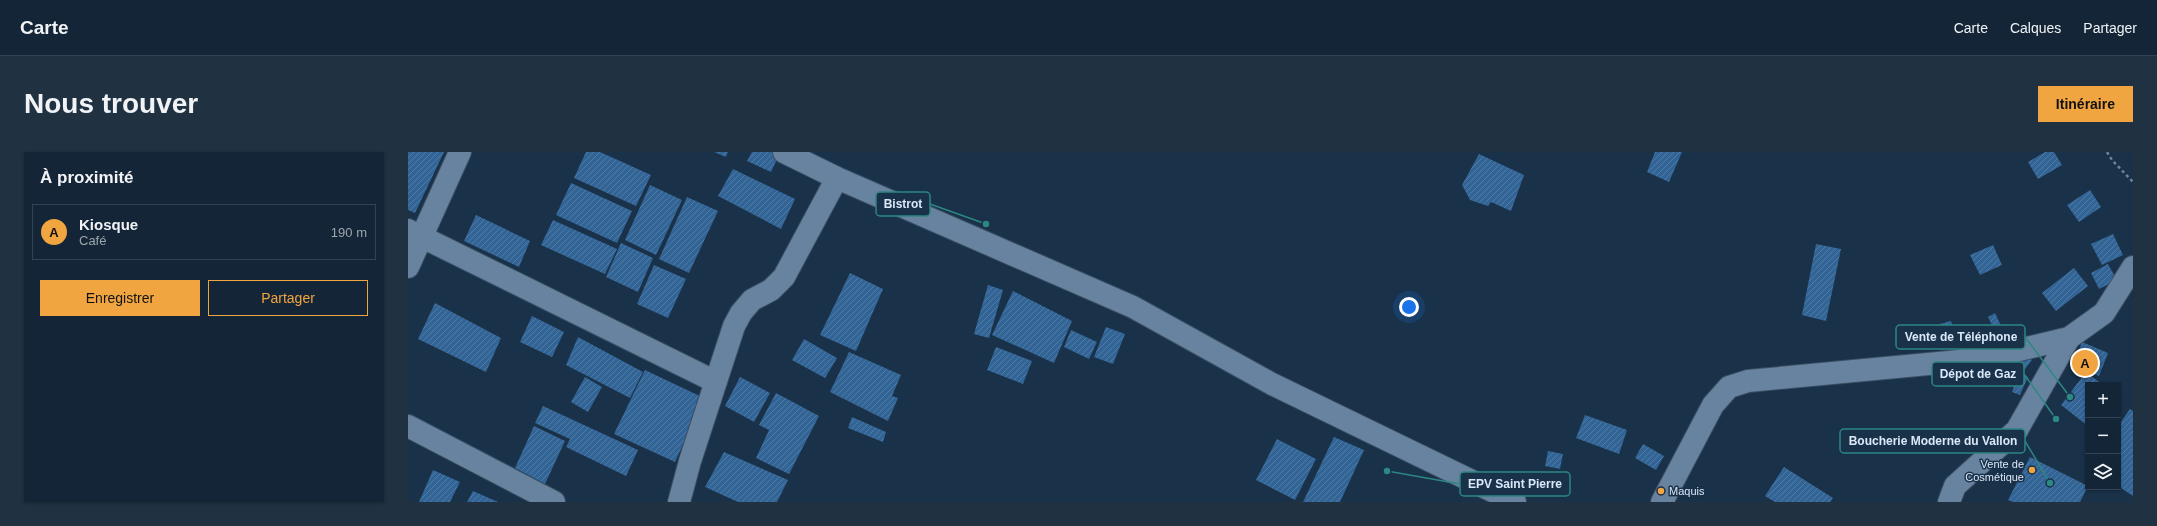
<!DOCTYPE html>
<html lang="fr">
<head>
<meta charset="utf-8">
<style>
	:root { --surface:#132537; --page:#203142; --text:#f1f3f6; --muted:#9da5ad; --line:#324252; --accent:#f1a540 }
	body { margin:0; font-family:Helvetica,sans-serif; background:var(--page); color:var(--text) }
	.controls { position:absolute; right:12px; bottom:12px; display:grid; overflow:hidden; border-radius:0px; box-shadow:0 1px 3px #0004 }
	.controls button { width:36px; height:36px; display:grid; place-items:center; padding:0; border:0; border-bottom:1px solid var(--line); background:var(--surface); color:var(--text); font:20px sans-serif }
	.you { position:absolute; left:1001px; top:155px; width:14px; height:14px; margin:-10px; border:3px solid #fff; border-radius:50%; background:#1a73e8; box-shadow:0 0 0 6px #1a73e833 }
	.badge { display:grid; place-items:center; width:26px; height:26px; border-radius:50%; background:var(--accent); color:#111; font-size:13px; font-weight:700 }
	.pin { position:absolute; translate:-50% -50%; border:2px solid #fff; box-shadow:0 1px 4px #0006 }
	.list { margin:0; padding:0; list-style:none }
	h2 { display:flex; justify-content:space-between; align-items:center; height:52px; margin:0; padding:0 16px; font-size:17px }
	h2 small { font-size:13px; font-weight:400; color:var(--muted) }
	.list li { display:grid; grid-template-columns:26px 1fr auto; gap:12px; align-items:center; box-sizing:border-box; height:56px; margin:0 8px 8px; padding:0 8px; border:1px solid var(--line); border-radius:0px }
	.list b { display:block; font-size:15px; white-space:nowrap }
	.list p { margin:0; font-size:13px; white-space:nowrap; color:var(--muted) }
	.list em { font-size:13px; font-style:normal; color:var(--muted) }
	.actions { display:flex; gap:8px; padding:12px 16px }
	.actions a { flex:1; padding:9px 0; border:1px solid var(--accent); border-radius:0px; text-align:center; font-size:14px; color:var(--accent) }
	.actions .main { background:var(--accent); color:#111 }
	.icon { flex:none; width:22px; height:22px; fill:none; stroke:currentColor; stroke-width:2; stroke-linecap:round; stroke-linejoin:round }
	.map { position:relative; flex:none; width:1725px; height:350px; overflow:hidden; border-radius:0px }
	header { display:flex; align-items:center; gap:24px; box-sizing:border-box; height:56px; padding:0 20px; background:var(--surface); border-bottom:1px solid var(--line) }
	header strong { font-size:19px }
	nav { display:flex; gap:22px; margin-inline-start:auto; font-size:14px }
	.intro { display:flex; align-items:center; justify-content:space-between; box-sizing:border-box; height:96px; padding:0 24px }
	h1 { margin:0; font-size:28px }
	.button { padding:10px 18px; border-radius:0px; background:var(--accent); color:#111; font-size:14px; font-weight:700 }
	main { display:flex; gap:24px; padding:0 24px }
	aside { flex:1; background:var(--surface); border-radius:0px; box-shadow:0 1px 3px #0004 }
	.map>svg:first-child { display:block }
	.building { fill:url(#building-hatch) }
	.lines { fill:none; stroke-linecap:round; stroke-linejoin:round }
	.minor-casing { stroke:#3a4e63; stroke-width:24 }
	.path { stroke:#6f8297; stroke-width:2.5; stroke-dasharray:3 3; stroke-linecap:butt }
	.minor { stroke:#68839f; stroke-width:22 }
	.poi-dot { fill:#f1a540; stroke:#193149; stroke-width:1.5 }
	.labels { text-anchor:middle; stroke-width:3; stroke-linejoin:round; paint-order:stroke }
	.poi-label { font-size:11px; fill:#dae8f8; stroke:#193149; text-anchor:end }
	.leader { fill:none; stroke:#2d8783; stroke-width:1.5 }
	.callout-dot { fill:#2d8783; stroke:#193149; stroke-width:1.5 }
	.callout { fill:#193149; stroke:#2d8783; stroke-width:1.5 }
	.callout-label { font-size:12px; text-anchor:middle; font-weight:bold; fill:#dae8f8 }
</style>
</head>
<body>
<header>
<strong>Carte</strong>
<nav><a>Carte</a><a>Calques</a><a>Partager</a></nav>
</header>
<div class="intro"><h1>Nous trouver</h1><a class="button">Itinéraire</a></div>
<main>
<aside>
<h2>À proximité<small></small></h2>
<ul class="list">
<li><span class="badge">A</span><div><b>Kiosque</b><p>Café</p></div><em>190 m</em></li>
</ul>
<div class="actions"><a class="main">Enregistrer</a><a>Partager</a></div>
</aside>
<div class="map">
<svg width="1725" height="350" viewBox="0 0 1725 350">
	<defs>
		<pattern id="building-hatch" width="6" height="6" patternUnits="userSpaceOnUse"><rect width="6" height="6" fill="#326496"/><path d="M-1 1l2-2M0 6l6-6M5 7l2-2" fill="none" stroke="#4f7aa5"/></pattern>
	</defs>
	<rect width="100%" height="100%" fill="#193149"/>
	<!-- building -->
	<path class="building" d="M0 0H36L7 61 0 58Z
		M178 0H192L243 23 228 54 166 26Z
		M306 0H320L318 5Z
		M344 0H364L371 3 363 20 339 9Z
		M1247 0H1274L1261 30 1239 20Z
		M1637 0H1646L1654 13 1630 27 1620 10Z
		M1071 2 1116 23 1103 59 1083 50 1080 54 1062 48 1054 33Z
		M325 17 387 47 373 77 310 44Z
		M163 31 224 59 209 91 148 63Z
		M242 33 274 48 248 103 217 88Z
		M1682 38 1693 55 1671 70 1659 53Z
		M279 45 310 59 281 121 251 107Z
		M68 63 122 89 111 115 56 89Z
		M145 68 209 97 197 122 133 93Z
		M1705 82 1715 103 1694 113 1683 92Z
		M213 91 245 106 230 140 198 125Z
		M1408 92 1433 97 1418 169 1394 163Z
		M1585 93 1594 113 1572 123 1562 103Z
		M1700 112 1709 128 1691 137 1683 121Z
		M246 113 278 127 260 166 229 152Z
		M1666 116 1680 134 1648 159 1634 141Z
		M442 121 475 137 448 199 412 183Z
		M580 133 595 138 581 186 566 182Z
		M605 139 664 169 646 211 584 183Z
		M27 151 93 186 78 220 10 187Z
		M1587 161 1594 176 1587 179 1580 165Z
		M124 164 156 180 144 205 112 190Z
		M1543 169 1547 183 1536 186 1532 172Z
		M698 175 717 182 705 212 686 205Z
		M663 178 689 190 681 207 656 195Z
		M170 185 235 220 222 246 158 213Z
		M396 187 429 206 417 226 384 208Z
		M1674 190 1700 201 1691 224 1665 214Z
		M588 195 624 209 615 232 579 218Z
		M441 200 493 223 484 244 490 246 480 269 422 240Z
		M1618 204 1624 208 1617 217 1611 212Z
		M237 218 296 246 267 310 206 282Z
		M1678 220 1695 233H1680V274L1653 253Z
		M1611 221 1620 225 1612 243 1604 240Z
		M177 225 194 235 180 260 163 250Z
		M332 225 362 241 346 270 317 254Z
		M368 241 411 264 381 322 348 306 361 278 351 273Z
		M135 254 230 298 218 324 158 295 162 287 127 271Z
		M1722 257 1725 259V344L1710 334V274Z
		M1177 263 1219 278 1211 302 1168 286Z
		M444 265 478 280 475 290 440 276Z
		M126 274 157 289 137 332 107 316Z
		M926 285 956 298 932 350H895Z
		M869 287 908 307 887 348 848 328Z
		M1235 292 1256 304 1248 318 1227 306Z
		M1140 299 1155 302 1152 317 1137 314Z
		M316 300 380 328 369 350H330L297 335Z
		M1622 305 1680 334 1672 350H1605L1600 348Z
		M1376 315 1425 346 1422 350H1367L1357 344Z
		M25 318 52 330 42 350H11Z
		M65 339 90 350H59Z"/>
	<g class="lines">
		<defs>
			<path id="minor" d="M376 0 429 26 725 155 864 232 1107 350
				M0 78 308 230
				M0 115 52 0
				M0 274 146 350
				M271 350 282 309 326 174 333 161 344 148 363 138 376 125 429 26
				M1254 350 1305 253 1321 235 1340 229 1573 207 1661 186
				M1541 350 1547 334 1609 278 1661 186 1696 161 1725 115"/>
		</defs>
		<!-- minor casing -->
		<use href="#minor" class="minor-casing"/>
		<!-- path -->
		<path class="path" d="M1699 0 1704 8 1725 30"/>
		<!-- minor -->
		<use href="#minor" class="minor"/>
	</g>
	<!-- markers -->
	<g class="poi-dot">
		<circle cx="1624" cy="318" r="4"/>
		<circle cx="1253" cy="339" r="4"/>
	</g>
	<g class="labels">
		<!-- poi labels -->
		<g class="poi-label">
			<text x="1616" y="316">Vente de<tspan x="1616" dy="13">Cosmétique</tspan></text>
			<text x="1261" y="343" text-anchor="start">Maquis</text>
		</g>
	</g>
	<!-- callouts -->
	<path class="leader" d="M578 72L522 52M1662 245L1617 185M1648 267L1616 222M1642 331L1617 289M979 319L1052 332"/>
	<g class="callout-dot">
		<circle cx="578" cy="72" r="4"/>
		<circle cx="1662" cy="245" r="4"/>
		<circle cx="1648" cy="267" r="4"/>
		<circle cx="1642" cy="331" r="4"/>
		<circle cx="979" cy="319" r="4"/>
	</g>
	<g class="callout">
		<rect x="468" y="40" width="54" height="24" rx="4"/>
		<rect x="1488" y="173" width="129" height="24" rx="4"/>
		<rect x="1524" y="210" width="92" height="24" rx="4"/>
		<rect x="1432" y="277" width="185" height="24" rx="4"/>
		<rect x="1052" y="320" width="110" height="24" rx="4"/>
	</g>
	<g class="callout-label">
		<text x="495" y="56">Bistrot</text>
		<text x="1553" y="189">Vente de Téléphone</text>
		<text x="1570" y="226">Dépot de Gaz</text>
		<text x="1525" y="293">Boucherie Moderne du Vallon</text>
		<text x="1107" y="336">EPV Saint Pierre</text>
	</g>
</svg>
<div class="controls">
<button>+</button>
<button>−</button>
<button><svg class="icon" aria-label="layers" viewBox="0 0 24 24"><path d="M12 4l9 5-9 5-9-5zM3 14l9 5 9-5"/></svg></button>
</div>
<div class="you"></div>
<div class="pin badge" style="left:1677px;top:211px">A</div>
</div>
</main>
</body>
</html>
